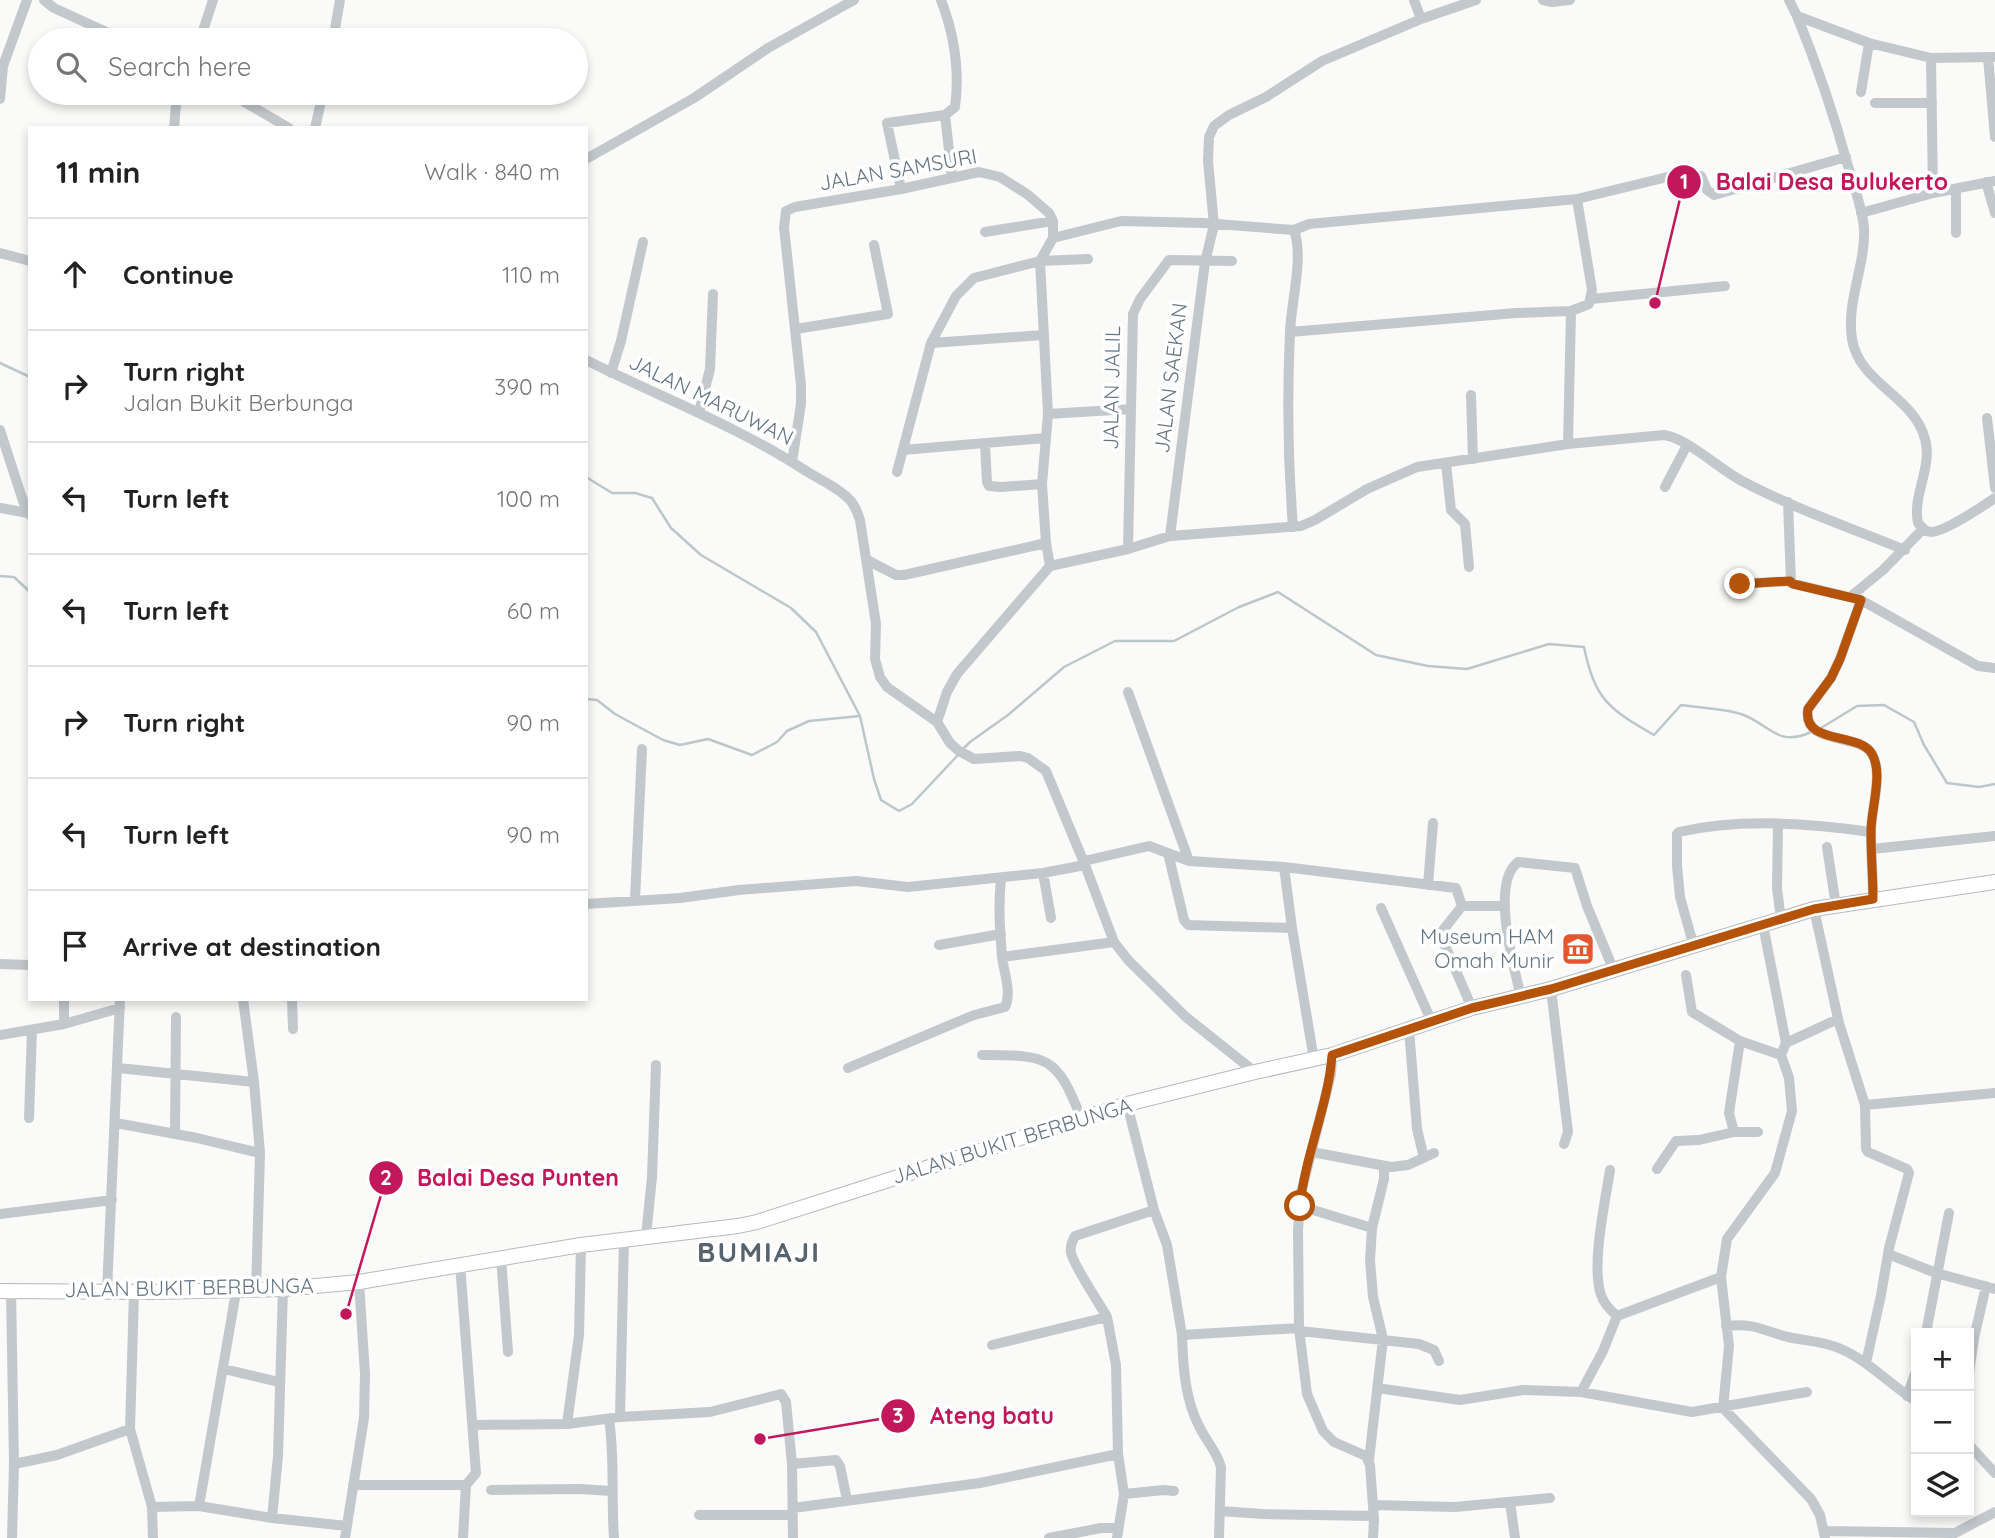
<!DOCTYPE html>
<html lang="en">
<head>
<meta charset="utf-8">
<style>
	:root { --surface:#fff; --page:#f6f6f6; --text:#222; --muted:#767676; --line:#e0e0e0 }
	body { margin:0; font-family:Quicksand,sans-serif; background:var(--page); color:var(--text) }
	.controls { position:absolute; right:21px; bottom:21px; display:grid; overflow:hidden; border-radius:0px; box-shadow:0 4px 10px #0003 }
	.controls button { width:63px; height:63px; display:grid; place-items:center; padding:0; border:0; border-bottom:2px solid var(--line); background:var(--surface); color:var(--text); font:35px sans-serif }
	.stop { position:absolute; width:21px; height:21px; margin:-16px; border:5px solid #b45309; border-radius:50%; background:#fff }
	.stop.end { background:#b45309; border-color:#fff; box-shadow:0 2px 7px #0008 }
	.list { margin:0; padding:0; list-style:none }
	h2 { display:flex; justify-content:space-between; align-items:center; height:91px; margin:0; padding:0 28px; font-size:30px }
	h2 small { font-size:23px; font-weight:400; color:var(--muted) }
	.list li { display:grid; grid-template-columns:46px 1fr auto; gap:21px; align-items:center; box-sizing:border-box; height:112px; padding:0 28px; border-top:2px solid var(--line) }
	.list b { display:block; font-size:26px; white-space:nowrap }
	.list p { margin:0; font-size:23px; white-space:nowrap; color:var(--muted) }
	.list em { font-size:23px; font-style:normal; color:var(--muted) }
	.icon { flex:none; width:38px; height:38px; fill:none; stroke:currentColor; stroke-width:2; stroke-linecap:round; stroke-linejoin:round }
	.map { position:relative; flex:none; width:1995px; height:1538px; overflow:hidden }
	.search { position:absolute; background:var(--surface); box-shadow:0 4px 10px #0003; left:28px; top:28px; width:560px; height:77px; display:flex; align-items:center; gap:18px; box-sizing:border-box; padding:0 24px; border-radius:38px; color:var(--muted); font-size:26px }
	.panel { position:absolute; background:var(--surface); box-shadow:0 4px 10px #0003; left:28px; top:126px; width:560px; height:875px; border-radius:0px }
	.map>svg:first-child { display:block }
	.lines { fill:none; stroke-linecap:round; stroke-linejoin:round }
	.stream { stroke:#bbc7cb; stroke-width:2.5 }
	.major-casing { stroke:#b5babe; stroke-width:16 }
	.minor { stroke:#c3c8cc; stroke-width:10 }
	.major { stroke:#fff; stroke-width:14 }
	.route { stroke:#b45309; stroke-width:9 }
	.labels { text-anchor:middle; stroke-width:7; stroke-linejoin:round; paint-order:stroke }
	.street-label { font-size:21px; fill:#657683; stroke:#fff }
	.poi-label { font-size:21px; fill:#657683; stroke:#fff; text-anchor:end }
	.district-label { font-size:28px; font-weight:bold; letter-spacing:2px; fill:#57646e; stroke:#fff }
	.leader { fill:none; stroke:#c2185b; stroke-width:2.5 }
	.callout-dot { fill:#c2185b; stroke:#fff; stroke-width:2.5 }
	.mark-label { font-size:21px; text-anchor:middle; font-weight:bold; fill:#fff }
	.callout-label { font-size:23px; text-anchor:middle; font-weight:bold; fill:#c2185b; stroke:#fff; stroke-width:7; stroke-linejoin:round; paint-order:stroke }
</style>
</head>
<body>
<div class="map">
<svg width="1995" height="1538" viewBox="0 0 1995 1538">
	<rect width="100%" height="100%" fill="#fafaf8"/>
	<g class="lines">
		<!-- stream -->
		<path class="stream" d="M0 363 30 377
			M586 477 612 493H635L652 498 671 528 701 555 791 608 816 632 860 716 874 779 881 800 899 811 912 804 958 755
			M0 576 14 577 30 592
			M586 699 597 700 615 714 663 740 680 745 708 739 752 755 777 742 787 731 809 721 860 716
			M1821 728 1857 706 1884 705 1914 722 1924 745 1947 783 1979 787 1995 784
			M962 750 970 742 1008 715 1064 667 1115 641H1174L1239 607 1278 592 1376 655 1428 666 1467 669 1549 644 1584 647C1595 700 1609 709 1654 735L1681 705C1700 708 1723 708 1741 714 1770 724 1777 748 1811 732"/>
		<defs>
			<path id="major" d="M0 1291 154 1292 283 1289 359 1282 581 1245 738 1226 757 1222 1127 1104 1255 1072 1332 1055 1472 1008 1551 989 1814 909 1995 882"/>
		</defs>
		<!-- major casing -->
		<use href="#major" class="major-casing"/>
		<!-- minor -->
		<path class="minor" d="M44 0 54 8 124 40
			M1543 0 1552 2 1570 0
			M1789 0 1797 16 1869 43 1931 58 1995 57
			M1797 16C1817 65 1834 115 1848 166 1854 186 1862 207 1864 228 1866 265 1846 301 1852 339 1859 384 1914 396 1925 439 1933 467 1912 495 1918 523 1922 527 1925 532 1931 532 1945 532 1983 506 1995 498
			M1421 19 1476 0
			M200 40 213 0
			M333 40 340 0
			M1988 57 1995 137
			M1931 58 1933 193
			M1861 92 1869 43
			M229 93 289 128
			M0 99 3 66 27 0
			M1875 103H1932
			M945 115 952 177
			M174 128 177 93
			M315 128 323 93
			M586 159 694 98 768 48 854 0
			M1986 182 1995 213
			M901 189 887 123 945 115 955 107C960 70 954 34 941 0
			M1861 213 1933 193 1995 181
			M985 232 1053 221
			M1956 233V189
			M1053 238 1121 221 1203 223 1294 230 1309 224 1577 199 1688 172 1701 176 1707 190 1714 195 1846 157
			M0 253 30 261
			M1591 299 1725 286
			M796 329 888 314 874 245
			M1290 332 1516 313 1571 311 1589 304 1592 290 1577 199
			M931 343 1043 335
			M586 360C660 397 737 426 806 471 819 479 835 486 847 497 854 503 857 511 860 520L876 624 875 659 880 677 887 687 937 722 950 743 959 751 974 759 1020 756 1028 758 1046 771 1085 865 1114 942 1129 961 1186 1017 1255 1072
			M611 373 621 341 643 242
			M1471 395 1473 459
			M699 412 710 369 713 294
			M1048 414 1131 409
			M1987 418 1995 488
			M0 430 23 501 30 515
			M985 444 987 482 989 486 1001 487 1042 484
			M1568 444 1571 311
			M903 450 1046 438
			M792 462 801 404V385L784 227 786 211 795 207 901 189 979 172 1000 177 1027 194 1049 213 1053 221V238L1040 261 1048 414 1042 484 1046 543 1050 566 1128 549 1170 536 1301 526 1315 520 1367 489 1417 467 1568 444 1664 435C1687 438 1719 469 1742 481 1793 508 1851 528 1905 550
			M1446 463 1451 510 1465 524 1469 567
			M897 472 931 343 956 296 974 278 1040 261 1088 259
			M1665 487 1687 445
			M1788 502 1791 583 1861 600
			M0 508 28 513
			M1293 527C1288 463 1287 397 1290 332 1291 302 1304 258 1294 230
			M1170 536 1205 262 1214 225 1208 161 1209 137 1214 126 1229 115 1266 97 1322 61 1421 19 1414 0
			M1128 549 1133 314 1140 299 1169 260 1232 261
			M867 560 896 575H904L1046 543
			M1740 584 1790 581
			M1850 597 1883 570 1923 529
			M1128 692 1189 861
			M937 722 947 692 957 674 1050 566
			M1778 824 1777 888 1781 920
			M1827 847 1836 906
			M1872 849 1995 836
			M1168 853 1184 920 1188 925 1292 928
			M1084 861 1149 846 1189 861 1284 867 1456 888 1462 906H1504
			M1284 867 1292 928 1314 1060
			M1043 873 1051 918
			M1428 885 1433 823
			M635 899 642 749
			M1873 899C1873 877 1871 856 1871 834 1870 812 1884 774 1872 754 1859 732 1802 746 1808 709L1831 678 1840 659 1861 600 1978 666 1995 668
			M586 904 680 898 739 890 856 881 908 887 1043 873 1085 865
			M1462 906 1440 934 1472 1008
			M1381 908 1431 1020
			M1814 909 1839 1023 1865 1105 1866 1149 1868 1152 1907 1169 1909 1173 1889 1248 1881 1295 1866 1363
			M939 945 1001 934
			M1694 947 1680 897 1677 866V834L1679 832C1739 818 1810 823 1870 832
			M1002 957 1114 942
			M0 964 30 965
			M1686 975 1692 1012 1740 1041 1781 1055 1786 1043 1763 925
			M1551 989 1568 1132 1564 1144
			M1521 997C1514 967 1490 883 1518 862L1575 868 1587 906 1614 971
			M64 999V1024
			M243 999 254 1082 260 1153 256 1290
			M292 999 293 1029
			M1409 1029 1417 1129 1424 1158
			M0 1035 64 1024 120 1008
			M1786 1043 1838 1019
			M982 1055C1048 1055 1057 1056 1081 1118
			M1332 1055 1331 1074 1301 1193 1298 1230 1299 1328 1307 1394 1323 1431 1334 1442 1366 1456 1370 1465 1374 1520 1373 1538
			M1781 1055 1789 1078 1792 1111 1775 1173 1727 1239 1721 1277 1729 1346 1723 1408 1811 1499 1820 1515 1825 1538
			M118 1068 254 1082
			M848 1068 974 1015 1005 1007C1012 993 1004 973 1002 957 1000 931 998 905 1001 879
			M1127 1104 1154 1210 1167 1245 1182 1335 1299 1328
			M1865 1105 1995 1093
			M29 1118 32 1030
			M116 1123 197 1138 260 1153
			M1734 1132H1758
			M175 1134 176 1017
			M1312 1152 1391 1167 1408 1165 1434 1153
			M1657 1169 1676 1141 1699 1140 1734 1132 1729 1113 1740 1041
			M1610 1170C1605 1203 1591 1265 1601 1295 1604 1304 1610 1310 1617 1316L1721 1277
			M1300 1206 1372 1228
			M0 1214 112 1200
			M646 1236 652 1177 656 1065
			M1888 1254 1936 1273 1995 1289
			M501 1257 508 1352
			M11 1291 14 1464 12 1538
			M107 1291 120 999
			M1107 1317C1099 1303 1074 1266 1071 1253 1070 1246 1072 1242 1075 1236L1154 1210
			M1726 1326C1757 1323 1760 1330 1788 1337 1806 1341 1824 1341 1841 1349 1869 1361 1890 1385 1916 1401
			M1300 1331 1419 1344 1434 1350 1439 1361
			M1926 1333 1949 1213
			M1182 1335C1183 1366 1185 1401 1200 1428 1207 1442 1217 1452 1221 1467L1219 1538
			M992 1345 1107 1317 1116 1365 1118 1454 1124 1494 1117 1538
			M224 1369 279 1382
			M1969 1373 1974 1338 1986 1286
			M1377 1388 1460 1400 1523 1390 1581 1392 1603 1351 1617 1316
			M1581 1392 1692 1412 1807 1392
			M1907 1396 1916 1371
			M620 1417 624 1239
			M609 1419C615 1458 611 1498 614 1538
			M567 1424 579 1335 581 1245
			M473 1425 567 1424 620 1417 710 1412 781 1394 786 1402 792 1464 793 1538
			M130 1429 152 1507 153 1538
			M1969 1445 1995 1473
			M1369 1460 1383 1339 1373 1297 1370 1260 1372 1228 1384 1179V1167
			M14 1464 57 1455 130 1429 134 1292
			M792 1464 836 1460 840 1466 847 1500
			M353 1485H466L476 1473 460 1264
			M491 1490 580 1489 611 1491
			M1124 1494 1164 1490 1174 1491
			M1510 1502 1515 1538
			M1373 1505 1455 1507 1550 1498
			M199 1506 236 1292
			M152 1507 199 1506 272 1518 347 1526
			M793 1508 980 1483 1118 1454
			M1220 1511 1263 1514 1374 1516
			M699 1515H793
			M272 1518 278 1456 283 1289
			M1824 1531 1955 1533 1995 1512
			M345 1538 364 1418 365 1374 359 1282
			M463 1538 466 1485
			M1049 1538 1101 1528H1118"/>
		<!-- major -->
		<use href="#major" class="major"/>
	</g>
	<g class="lines">
		<!-- route -->
		<path class="route" d="M1300 1206C1305 1155 1328 1107 1332 1055L1472 1008 1551 989 1814 909 1873 899C1873 877 1871 856 1871 834 1870 812 1884 774 1872 754 1859 731 1802 746 1808 709L1831 678 1840 659 1861 600 1793 584 1790 581 1740 584"/>
	</g>
	<!-- icons -->
	<defs>
		<symbol id="museum-square" viewBox="-11 -11 22 22"><rect x="-9" y="-9" width="18" height="18" rx="4" fill="#e4572e" stroke="#fff"/><path d="M0-6L6-3V-2H-6V-3ZM-5-1h2V3h-2ZM-1-1h2V3h-2ZM3-1h2V3H3ZM-6 4H6V6H-6Z" fill="#fff"/></symbol>
	</defs>
	<g fill-rule="evenodd">
		<use href="#museum-square" x="1559" y="930" width="38" height="38"/>
	</g>
	<g class="labels">
		<!-- street labels -->
		<g class="street-label">
			<text transform="translate(898 170) rotate(-10)" y="7">JALAN SAMSURI</text>
			<text transform="translate(1171 378) rotate(-83)" y="7">JALAN SAEKAN</text>
			<text transform="translate(1112 388) rotate(-89)" y="7">JALAN JALIL</text>
			<text transform="translate(711 400) rotate(26)" y="7">JALAN MARUWAN</text>
			<text transform="translate(1012 1141) rotate(-17)" y="7">JALAN BUKIT BERBUNGA</text>
			<text transform="translate(189 1288) rotate(-1)" y="7">JALAN BUKIT BERBUNGA</text>
		</g>
		<!-- poi labels -->
		<g class="poi-label">
			<text x="1554" y="944">Museum HAM<tspan x="1554" dy="24">Omah Munir</tspan></text>
		</g>
		<!-- district labels -->
		<g class="district-label">
			<text x="759" y="1262">BUMIAJI</text>
		</g>
	</g>
	<!-- callouts -->
	<path class="leader" d="M1655 303L1684 182M346 1314L386 1178M760 1439L898 1416"/>
	<g class="callout-dot">
		<circle cx="1655" cy="303" r="7"/>
		<circle cx="346" cy="1314" r="7"/>
		<circle cx="760" cy="1439" r="7"/>
		<circle cx="1684" cy="182" r="18"/>
		<circle cx="386" cy="1178" r="18"/>
		<circle cx="898" cy="1416" r="18"/>
	</g>
	<g class="mark-label">
		<text x="1684" y="189">1</text>
		<text x="386" y="1185">2</text>
		<text x="898" y="1423">3</text>
	</g>
	<g class="callout-label">
		<text x="1832" y="190">Balai Desa Bulukerto</text>
		<text x="518" y="1186">Balai Desa Punten</text>
		<text x="992" y="1424">Ateng batu</text>
	</g>
</svg>
<div class="controls">
<button>+</button>
<button>−</button>
<button><svg class="icon" aria-label="layers" viewBox="0 0 24 24"><path d="M12 4l9 5-9 5-9-5zM3 14l9 5 9-5"/></svg></button>
</div>
<div class="stop" style="left:1300px;top:1206px"></div>
<div class="stop end" style="left:1740px;top:584px"></div>
<div class="search"><svg class="icon" aria-label="search" viewBox="0 0 24 24"><circle cx="10" cy="10" r="6"/><path d="M15 15l6 6"/></svg>Search here</div>
<section class="panel">
<h2>11 min<small>Walk · 840 m</small></h2>
<ul class="list">
<li><svg class="icon" aria-label="ahead" viewBox="0 0 24 24"><path d="M12 20V5M6 11l6-6 6 6"/></svg><div><b>Continue</b></div><em>110 m</em></li>
<li><svg class="icon" aria-label="right" viewBox="0 0 24 24"><path d="M7 20v-9h11M14 6l5 5-5 5"/></svg><div><b>Turn right</b><p>Jalan Bukit Berbunga</p></div><em>390 m</em></li>
<li><svg class="icon" aria-label="left" viewBox="0 0 24 24"><path d="M17 20v-9H6M10 6l-5 5 5 5"/></svg><div><b>Turn left</b></div><em>100 m</em></li>
<li><svg class="icon" aria-label="left" viewBox="0 0 24 24"><path d="M17 20v-9H6M10 6l-5 5 5 5"/></svg><div><b>Turn left</b></div><em>60 m</em></li>
<li><svg class="icon" aria-label="right" viewBox="0 0 24 24"><path d="M7 20v-9h11M14 6l5 5-5 5"/></svg><div><b>Turn right</b></div><em>90 m</em></li>
<li><svg class="icon" aria-label="left" viewBox="0 0 24 24"><path d="M17 20v-9H6M10 6l-5 5 5 5"/></svg><div><b>Turn left</b></div><em>90 m</em></li>
<li><svg class="icon" aria-label="arrive" viewBox="0 0 24 24"><path d="M6 21V4h12l-3 4 3 4H6"/></svg><div><b>Arrive at destination</b></div></li>
</ul>
</section>
</div>
</body>
</html>
